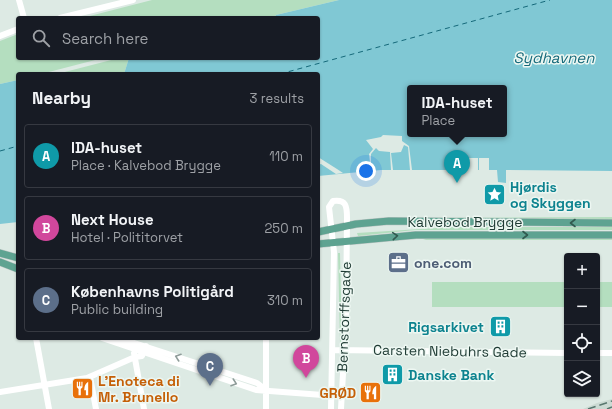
<!DOCTYPE html>
<html lang="en">
<head>
<meta charset="utf-8">
<style>
	:root { --surface:#171b24; --page:#20242c; --text:#f1f3f6; --muted:#9ea1a6; --line:#363941; --accent:#d93025 }
	body { margin:0; font-family:"Space Grotesk",sans-serif; background:var(--page); color:var(--text) }
	.controls { position:absolute; right:12px; bottom:12px; display:grid; overflow:hidden; border-radius:4px; box-shadow:0 1px 3px #0004 }
	.controls button { width:36px; height:36px; display:grid; place-items:center; padding:0; border:0; border-bottom:1px solid var(--line); background:var(--surface); color:var(--text); font:20px sans-serif }
	.you { position:absolute; left:366px; top:171px; width:14px; height:14px; margin:-10px; border:3px solid #fff; border-radius:50%; background:#1a73e8; box-shadow:0 0 0 6px #1a73e833 }
	.badge { display:grid; place-items:center; width:26px; height:26px; border-radius:50%; background:var(--accent); color:#fff; font-size:13px; font-weight:700 }
	.pin { position:absolute; translate:-50% -33px; filter:drop-shadow(0 1px 2px #0008) }
	.pin::after { content:''; position:absolute; top:21px; width:14px; height:12px; background:inherit; clip-path:polygon(0 0,100% 0,50% 100%) }
	.popup { position:absolute; left:407px; top:85px; width:100px; height:52px; box-sizing:border-box; display:grid; place-content:center; border-radius:4px; background:var(--surface); filter:drop-shadow(0 1px 3px #0005); font-size:13px; white-space:nowrap; color:var(--muted) }
	.popup b { font-size:15px; color:var(--text) }
	.popup::after { content:''; position:absolute; left:50%; top:100%; margin-left:-8px; border:8px solid transparent; border-top-color:var(--surface) }
	.list { margin:0; padding:0; list-style:none }
	h2 { display:flex; justify-content:space-between; align-items:center; height:52px; margin:0; padding:0 16px; font-size:17px }
	h2 small { font-size:13px; font-weight:400; color:var(--muted) }
	.list li { display:grid; grid-template-columns:26px 1fr auto; gap:12px; align-items:center; box-sizing:border-box; height:64px; margin:0 8px 8px; padding:0 8px; border:1px solid var(--line); border-radius:4px }
	.list b { display:block; font-size:15px; white-space:nowrap }
	.list p { margin:0; font-size:13px; white-space:nowrap; color:var(--muted) }
	.list em { font-size:13px; font-style:normal; color:var(--muted) }
	.icon { flex:none; width:22px; height:22px; fill:none; stroke:currentColor; stroke-width:2; stroke-linecap:round; stroke-linejoin:round }
	.map { position:relative; flex:none; width:612px; height:409px; overflow:hidden }
	.search { position:absolute; background:var(--surface); box-shadow:0 1px 3px #0004; left:16px; top:16px; width:304px; height:44px; display:flex; align-items:center; gap:10px; box-sizing:border-box; padding:0 14px; border-radius:4px; color:var(--muted); font-size:15px }
	.panel { position:absolute; background:var(--surface); box-shadow:0 1px 3px #0004; left:16px; top:72px; width:304px; height:268px; border-radius:4px }
	.map>svg:first-child { display:block }
	.built { fill:#cbdad3 }
	.green { fill:#b4debf }
	.water { fill:#80c8d4; fill-rule:evenodd }
	.pier { fill:#ddeae4 }
	.lines { fill:none; stroke-linecap:round; stroke-linejoin:round }
	.ferry { stroke:#15697a; stroke-width:1; stroke-dasharray:5 4; stroke-linecap:butt }
	.major-casing { stroke:#bcc4c2; stroke-width:8 }
	.minor { stroke:#fff; stroke-width:6 }
	.major { stroke:#5ea391; stroke-width:7 }
	.rail { stroke:#58776e; stroke-width:1.5; stroke-dasharray:8 4; stroke-linecap:butt }
	.oneway { stroke:#315a4f }
	.oneway2 { stroke:#8e9c99 }
	.labels { text-anchor:middle; stroke-width:3; stroke-linejoin:round; paint-order:stroke }
	.culture-label { font-size:14px; font-weight:bold; fill:#0d838f; stroke:#edf7f2; text-anchor:start }
	.street-label { font-size:14px; fill:#1e3a33; stroke:#edf7f2 }
	.service-label { font-size:14px; font-weight:bold; fill:#4e5e75; stroke:#edf7f2; text-anchor:start }
	.food-label { font-size:14px; font-weight:bold; fill:#c56008; stroke:#edf7f2; text-anchor:start }
	.water-label { font-size:15px; font-style:italic; fill:#15697a; stroke:#edf7f2 }
</style>
</head>
<body>
<div class="map">
<svg width="612" height="409" viewBox="0 0 612 409">
	<rect width="100%" height="100%" fill="#ddeae4"/>
	<!-- built -->
	<path class="built" d="M612 399V409H583L597 403Z"/>
	<!-- green -->
	<path class="green" d="M152 0H339L276 15 275 18H82Z
		M18 34V58H103L41 74H18V80L0 84V41Z
		M119 58H129L124 74H57Z
		M612 217V219L379 218H392Z
		M452 227H612V230H415L358 236 357 233Z
		M426 239H612V240H423Z
		M338 253H340L342 342H340Z
		M432 282H567V307H432Z
		M597 282H612V307H597Z"/>
	<!-- water -->
	<path class="water" d="M339 0H612V171L506 170V183L498 182 497 170H478V158H458V170H381L318 176V74H124L129 58H318V18H275L276 15ZM410 88H504V134H410Z
		M18 80V222L0 224V84Z"/>
	<!-- pier -->
	<path class="pier" d="M383 135 402 136V141L409 146 412 170H410L408 147 404 145 401 152 391 153 393 170H391L390 152 379 151 376 148 371 154V171L369 154 373 149 366 140 381 137Z
		M318 157 337 169 343 173 336 174 321 164 318 165Z
		M479 158H489V170H479Z"/>
	<g class="lines">
		<!-- ferry -->
		<path class="ferry" d="M280 74 550 0
			M0 151 18 146"/>
		<defs>
			<path id="major" d="M318 232 356 224 389 221 612 223
				M318 244 416 235H612
				M0 253 18 258
				M0 262 18 269"/>
		</defs>
		<!-- major casing -->
		<use href="#major" class="major-casing"/>
		<!-- minor -->
		<path class="minor" d="M19 0 24 18
			M60 18 133 0
			M0 36 18 29
			M36 338 49 409
			M102 338 256 390 336 396
			M119 338 257 383 266 390
			M266 338V409
			M334 350 567 353
			M134 353 144 409
			M597 353H612
			M90 377 96 409
			M0 392 87 378 135 357 142 356 146 346
			M331 409 334 252 329 207 333 201C346 199 347 206 347 218L346 321 341 409"/>
		<!-- major -->
		<use href="#major" class="major"/>
		<!-- rail -->
		<path class="rail" d="M588 409 612 401
			M607 409 612 407"/>
	</g>
	<!-- one-way arrows -->
	<defs><path id="oneway-chevron" d="M-2-3.5L2.5 0L-2 3.5" fill="none" stroke-width="1.6" stroke-linecap="round" stroke-linejoin="round"/></defs>
	<g class="oneway">
		<use href="#oneway-chevron" transform="translate(573 223) rotate(180)"/>
		<use href="#oneway-chevron" transform="translate(525 235)"/>
		<use href="#oneway-chevron" transform="translate(395 236) rotate(-5)"/>
	</g>
	<g class="oneway2">
		<use href="#oneway-chevron" transform="translate(178 357) rotate(-161)"/>
		<use href="#oneway-chevron" transform="translate(234 383) rotate(19)"/>
	</g>
	<!-- icons -->
	<defs>
		<symbol id="sight-square" viewBox="-11 -11 22 22"><rect x="-9" y="-9" width="18" height="18" rx="4" fill="#0f9aa8" stroke="#edf7f2"/><path d="M0-6L1.8-2.2L6-1.7L2.9 1.2L3.7 5.4L0 3.3L-3.7 5.4L-2.9 1.2L-6-1.7L-1.8-2.2Z" fill="#fff"/></symbol>
		<symbol id="office-square" viewBox="-11 -11 22 22"><rect x="-9" y="-9" width="18" height="18" rx="4" fill="#5c6f8a" stroke="#edf7f2"/><path d="M-6-3h4V-5.5h4V-3h4V5H-6ZM-1-4.5V-3h2v-1.5ZM-6 0V1H6V0Z" fill="#fff"/></symbol>
		<symbol id="building-square" viewBox="-11 -11 22 22"><rect x="-9" y="-9" width="18" height="18" rx="4" fill="#0f9aa8" stroke="#edf7f2"/><path d="M-4-6H4V6H1V3H-1V6H-4ZM-2.5-4.3h1.7v1.8h-1.7ZM.8-4.3h1.7v1.8H.8ZM-2.5-1h1.7V.8h-1.7ZM.8-1h1.7V.8H.8Z" fill="#fff"/></symbol>
		<symbol id="restaurant-square" viewBox="-11 -11 22 22"><rect x="-9" y="-9" width="18" height="18" rx="4" fill="#e8710a" stroke="#edf7f2"/><path d="M-5-6h1v4h1v-4h1v4h1v-4h1v5L-1.5 .5V6h-2V.5L-5-1ZM5-6V6H3V1.5H1.5Q1.5-4 5-6Z" fill="#fff"/></symbol>
	</defs>
	<g fill-rule="evenodd">
		<use href="#sight-square" x="482" y="182" width="25" height="25"/>
		<use href="#office-square" x="386" y="250" width="25" height="25"/>
		<use href="#building-square" x="488" y="314" width="25" height="25"/>
		<use href="#building-square" x="380" y="362" width="25" height="25"/>
		<use href="#restaurant-square" x="70" y="376" width="25" height="25"/>
		<use href="#restaurant-square" x="358" y="380" width="25" height="25"/>
	</g>
	<g class="labels">
		<!-- culture labels -->
		<g class="culture-label">
			<text x="510" y="192">Hjørdis<tspan x="510" dy="16">og Skyggen</tspan></text>
			<text x="484" y="332" text-anchor="end">Rigsarkivet</text>
			<text x="408" y="380">Danske Bank</text>
		</g>
		<!-- street labels -->
		<g class="street-label">
			<text x="465" y="227">Kalvebod Brygge</text>
			<text transform="translate(344 317) rotate(-88)" y="5">Bernstorffsgade</text>
			<text transform="translate(450 351) rotate(1)" y="5">Carsten Niebuhrs Gade</text>
		</g>
		<!-- service labels -->
		<g class="service-label">
			<text x="414" y="268">one.com</text>
		</g>
		<!-- food labels -->
		<g class="food-label">
			<text x="98" y="386">L'Enoteca di<tspan x="98" dy="16">Mr. Brunello</tspan></text>
			<text x="356" y="398" text-anchor="end">GRØD</text>
		</g>
		<!-- water labels -->
		<g class="water-label">
			<text x="554" y="63">Sydhavnen</text>
		</g>
	</g>
</svg>
<div class="controls">
<button>+</button>
<button>−</button>
<button><svg class="icon" aria-label="locate" viewBox="0 0 24 24"><circle cx="12" cy="12" r="6"/><path d="M12 2v4M12 18v4M2 12h4M18 12h4"/></svg></button>
<button><svg class="icon" aria-label="layers" viewBox="0 0 24 24"><path d="M12 4l9 5-9 5-9-5zM3 14l9 5 9-5"/></svg></button>
</div>
<div class="you"></div>
<div class="pin badge" style="left:457px;top:183px;background:#0f9aa8">A</div>
<div class="popup"><b>IDA-huset</b>Place</div>
<div class="pin badge" style="left:306px;top:378px;background:#d1479c">B</div>
<div class="pin badge" style="left:210px;top:386px;background:#5c6f8a">C</div>
<div class="search"><svg class="icon" aria-label="search" viewBox="0 0 24 24"><circle cx="10" cy="10" r="6"/><path d="M15 15l6 6"/></svg>Search here</div>
<section class="panel">
<h2>Nearby<small>3 results</small></h2>
<ul class="list">
<li><span class="badge" style="background:#0f9aa8">A</span><div><b>IDA-huset</b><p>Place · Kalvebod Brygge</p></div><em>110 m</em></li>
<li><span class="badge" style="background:#d1479c">B</span><div><b>Next House</b><p>Hotel · Polititorvet</p></div><em>250 m</em></li>
<li><span class="badge" style="background:#5c6f8a">C</span><div><b>Københavns Politigård</b><p>Public building</p></div><em>310 m</em></li>
</ul>
</section>
</div>
</body>
</html>
